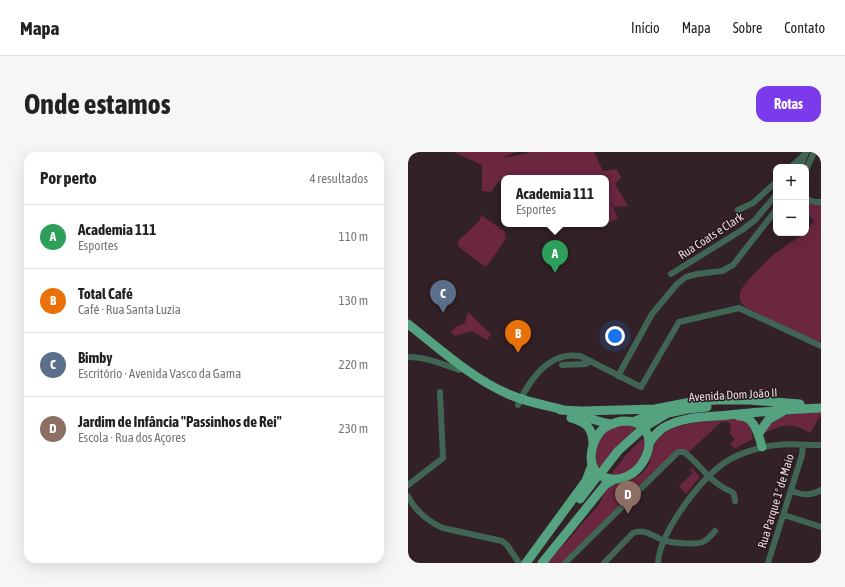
<!DOCTYPE html>
<html lang="pt">
<head>
<meta charset="utf-8">
<style>
	:root { --surface:#fff; --page:#f6f6f6; --text:#222; --muted:#767676; --line:#e0e0e0; --accent:#7c3aed }
	body { margin:0; font-family:"Asap Condensed",sans-serif; background:var(--page); color:var(--text) }
	.controls { position:absolute; right:12px; top:12px; display:grid; overflow:hidden; border-radius:8px; box-shadow:0 4px 16px #0002 }
	.controls button { width:36px; height:36px; display:grid; place-items:center; padding:0; border:0; border-bottom:1px solid var(--line); background:var(--surface); color:var(--text); font:20px sans-serif }
	.you { position:absolute; left:207px; top:184px; width:14px; height:14px; margin:-10px; border:3px solid #fff; border-radius:50%; background:#1a73e8; box-shadow:0 0 0 6px #1a73e833 }
	.badge { display:grid; place-items:center; width:26px; height:26px; border-radius:50%; background:var(--accent); color:#fff; font-size:13px; font-weight:700 }
	.pin { position:absolute; translate:-50% -33px; filter:drop-shadow(0 1px 2px #0008) }
	.pin::after { content:''; position:absolute; top:21px; width:14px; height:12px; background:inherit; clip-path:polygon(0 0,100% 0,50% 100%) }
	.popup { position:absolute; left:93px; top:23px; width:108px; height:52px; box-sizing:border-box; display:grid; place-content:center; border-radius:8px; background:var(--surface); filter:drop-shadow(0 1px 3px #0005); font-size:13px; white-space:nowrap; color:var(--muted) }
	.popup b { font-size:15px; color:var(--text) }
	.popup::after { content:''; position:absolute; left:50%; top:100%; margin-left:-8px; border:8px solid transparent; border-top-color:var(--surface) }
	.list { margin:0; padding:0; list-style:none }
	h2 { display:flex; justify-content:space-between; align-items:center; height:52px; margin:0; padding:0 16px; font-size:17px }
	h2 small { font-size:13px; font-weight:400; color:var(--muted) }
	.list li { display:grid; grid-template-columns:26px 1fr auto; gap:12px; align-items:center; box-sizing:border-box; height:64px; padding:0 16px; border-top:1px solid var(--line) }
	.list b { display:block; font-size:15px; white-space:nowrap }
	.list p { margin:0; font-size:13px; white-space:nowrap; color:var(--muted) }
	.list em { font-size:13px; font-style:normal; color:var(--muted) }
	.map { position:relative; flex:none; width:413px; height:411px; overflow:hidden; border-radius:12px }
	header { display:flex; align-items:center; gap:24px; box-sizing:border-box; height:56px; padding:0 20px; background:var(--surface); border-bottom:1px solid var(--line) }
	header strong { font-size:19px }
	nav { display:flex; gap:22px; margin-inline-start:auto; font-size:14px }
	.intro { display:flex; align-items:center; justify-content:space-between; box-sizing:border-box; height:96px; padding:0 24px }
	h1 { margin:0; font-size:28px }
	.button { padding:10px 18px; border-radius:12px; background:var(--accent); color:#fff; font-size:14px; font-weight:700 }
	main { display:flex; gap:24px; padding:0 24px }
	aside { flex:1; background:var(--surface); border-radius:12px; box-shadow:0 4px 16px #0002 }
	.map>svg:first-child { display:block }
	.green { fill:#6b2640 }
	.lines { fill:none; stroke-linecap:round; stroke-linejoin:round }
	.primary-tunnel { stroke:#4d3d42; stroke-width:9; stroke-dasharray:9 4.5; stroke-linecap:butt }
	.minor { stroke:#416554; stroke-width:6 }
	.primary { stroke:#55a281; stroke-width:9 }
	.labels { text-anchor:middle; stroke-width:3; stroke-linejoin:round; paint-order:stroke }
	.street-label { font-size:12px; fill:#e8dcdf; stroke:#28171c }
</style>
</head>
<body>
<header>
<strong>Mapa</strong>
<nav><a>Início</a><a>Mapa</a><a>Sobre</a><a>Contato</a></nav>
</header>
<div class="intro"><h1>Onde estamos</h1><a class="button">Rotas</a></div>
<main>
<aside>
<h2>Por perto<small>4 resultados</small></h2>
<ul class="list">
<li><span class="badge" style="background:#2e9e5b">A</span><div><b>Academia 111</b><p>Esportes</p></div><em>110 m</em></li>
<li><span class="badge" style="background:#e8710a">B</span><div><b>Total Café</b><p>Café · Rua Santa Luzia</p></div><em>130 m</em></li>
<li><span class="badge" style="background:#5c6f8a">C</span><div><b>Bimby</b><p>Escritório · Avenida Vasco da Gama</p></div><em>220 m</em></li>
<li><span class="badge" style="background:#8d6e63">D</span><div><b>Jardim de Infância &quot;Passinhos de Rei&quot;</b><p>Escola · Rua dos Açores</p></div><em>230 m</em></li>
</ul>
</aside>
<div class="map">
<svg width="413" height="411" viewBox="0 0 413 411">
	<rect width="100%" height="100%" fill="#322126"/>
	<!-- green -->
	<path class="green" d="M46 0H108L92 7 124 0H186L195 19 209 17 213 26 207 32 220 54 206 55 198 42V26H96L94 25 83 40 74 39V13Z
		M199 42 210 66 198 72V43Z
		M398 49 413 53V188L410 191 337 155C326 145 334 135 342 126 353 115 359 107 372 98 380 92 388 88 395 81H398V78L406 69 398 61Z
		M73 63 96 79 98 86 80 113 76 114 51 95 49 90 72 68Z
		M60 160 83 182 79 188 64 179 47 184 43 180 47 175 57 171Z
		M413 259V263L402 281C383 269 375 273 356 281 366 260 393 261 413 259Z
		M336 267C342 272 344 280 345 287L326 297 322 292 327 287 321 281 323 278 322 272 320 270H313L281 300C275 297 272 296 266 300L153 411H139L190 354C194 348 195 341 201 336 206 332 213 332 218 330 224 328 230 325 234 321 246 310 242 299 249 288 261 268 315 268 336 267Z
		M218 273 227 275V277L210 294 191 316C181 295 195 274 218 273Z
		M234 287 237 288C236 305 223 327 203 322L218 303Z
		M284 316 291 324V326L278 342 271 334 285 321 282 318Z"/>
	<g class="lines">
		<!-- primary-tunnel -->
		<path class="primary-tunnel" d="M192 329 200 320"/>
		<!-- minor -->
		<path class="minor" d="M383 15 398 1
			M392 15 397 3
			M398 18 406 0
			M398 47 407 50H413
			M330 58 345 51 368 30
			M263 122 334 78 347 68 368 43
			M0 205C18 205 34 212 51 218
			M154 213 178 212 183 209
			M210 224 244 162 269 132 278 125 289 122 314 119 325 113 368 58
			M110 253C121 228 141 199 172 204L233 235 271 170 331 156 413 194
			M0 333 35 306 32 240
			M383 339C395 343 402 344 413 338
			M0 344C6 358 21 370 35 376L94 389 99 393 111 411
			M376 363 413 375
			M157 411 270 300H276C290 310 300 328 316 336 324 341 326 337 327 349
			M196 411 225 381C235 376 245 384 255 388 263 391 287 393 295 390 301 387 303 383 307 379
			M250 411C252 380 291 329 316 311 326 304 340 299 352 296 372 290 393 293 413 293
			M360 411 394 303 395 293"/>
		<!-- primary -->
		<path class="primary" d="M0 172C31 196 63 226 100 242 120 251 142 254 164 260 178 264 190 271 205 272
			M152 258 174 259 247 257 283 250 308 248H341L392 252
			M331 264C333 264 335 264 337 265 347 268 352 287 354 295
			M163 266C178 270 185 276 185 292
			M214 269C218 269 223 269 226 270 260 282 230 339 196 325 177 317 182 293 192 280 197 274 207 270 214 269Z
			M225 270 252 259
			M240 273 260 261 279 257 299 255
			M351 281 361 267 374 260
			M241 292C245 285 249 280 255 276 274 264 300 265 321 263 352 260 382 257 413 256
			M196 317 210 299 231 280
			M172 347 188 326
			M118 411 178 329 184 313
			M134 411 197 333 207 327"/>
	</g>
	<g class="labels">
		<!-- street labels -->
		<g class="street-label">
			<text transform="translate(303 84) rotate(-33)" y="4">Rua Coats e Clark</text>
			<text transform="translate(325 243) rotate(-3)" y="4">Avenida Dom João II</text>
			<text transform="translate(368 349) rotate(-73)" y="4">Rua Parque 1º de Maio</text>
		</g>
	</g>
</svg>
<div class="controls">
<button>+</button>
<button>−</button>
</div>
<div class="you"></div>
<div class="pin badge" style="left:147px;top:121px;background:#2e9e5b">A</div>
<div class="popup"><b>Academia 111</b>Esportes</div>
<div class="pin badge" style="left:110px;top:201px;background:#e8710a">B</div>
<div class="pin badge" style="left:35px;top:161px;background:#5c6f8a">C</div>
<div class="pin badge" style="left:220px;top:362px;background:#8d6e63">D</div>
</div>
</main>
</body>
</html>
